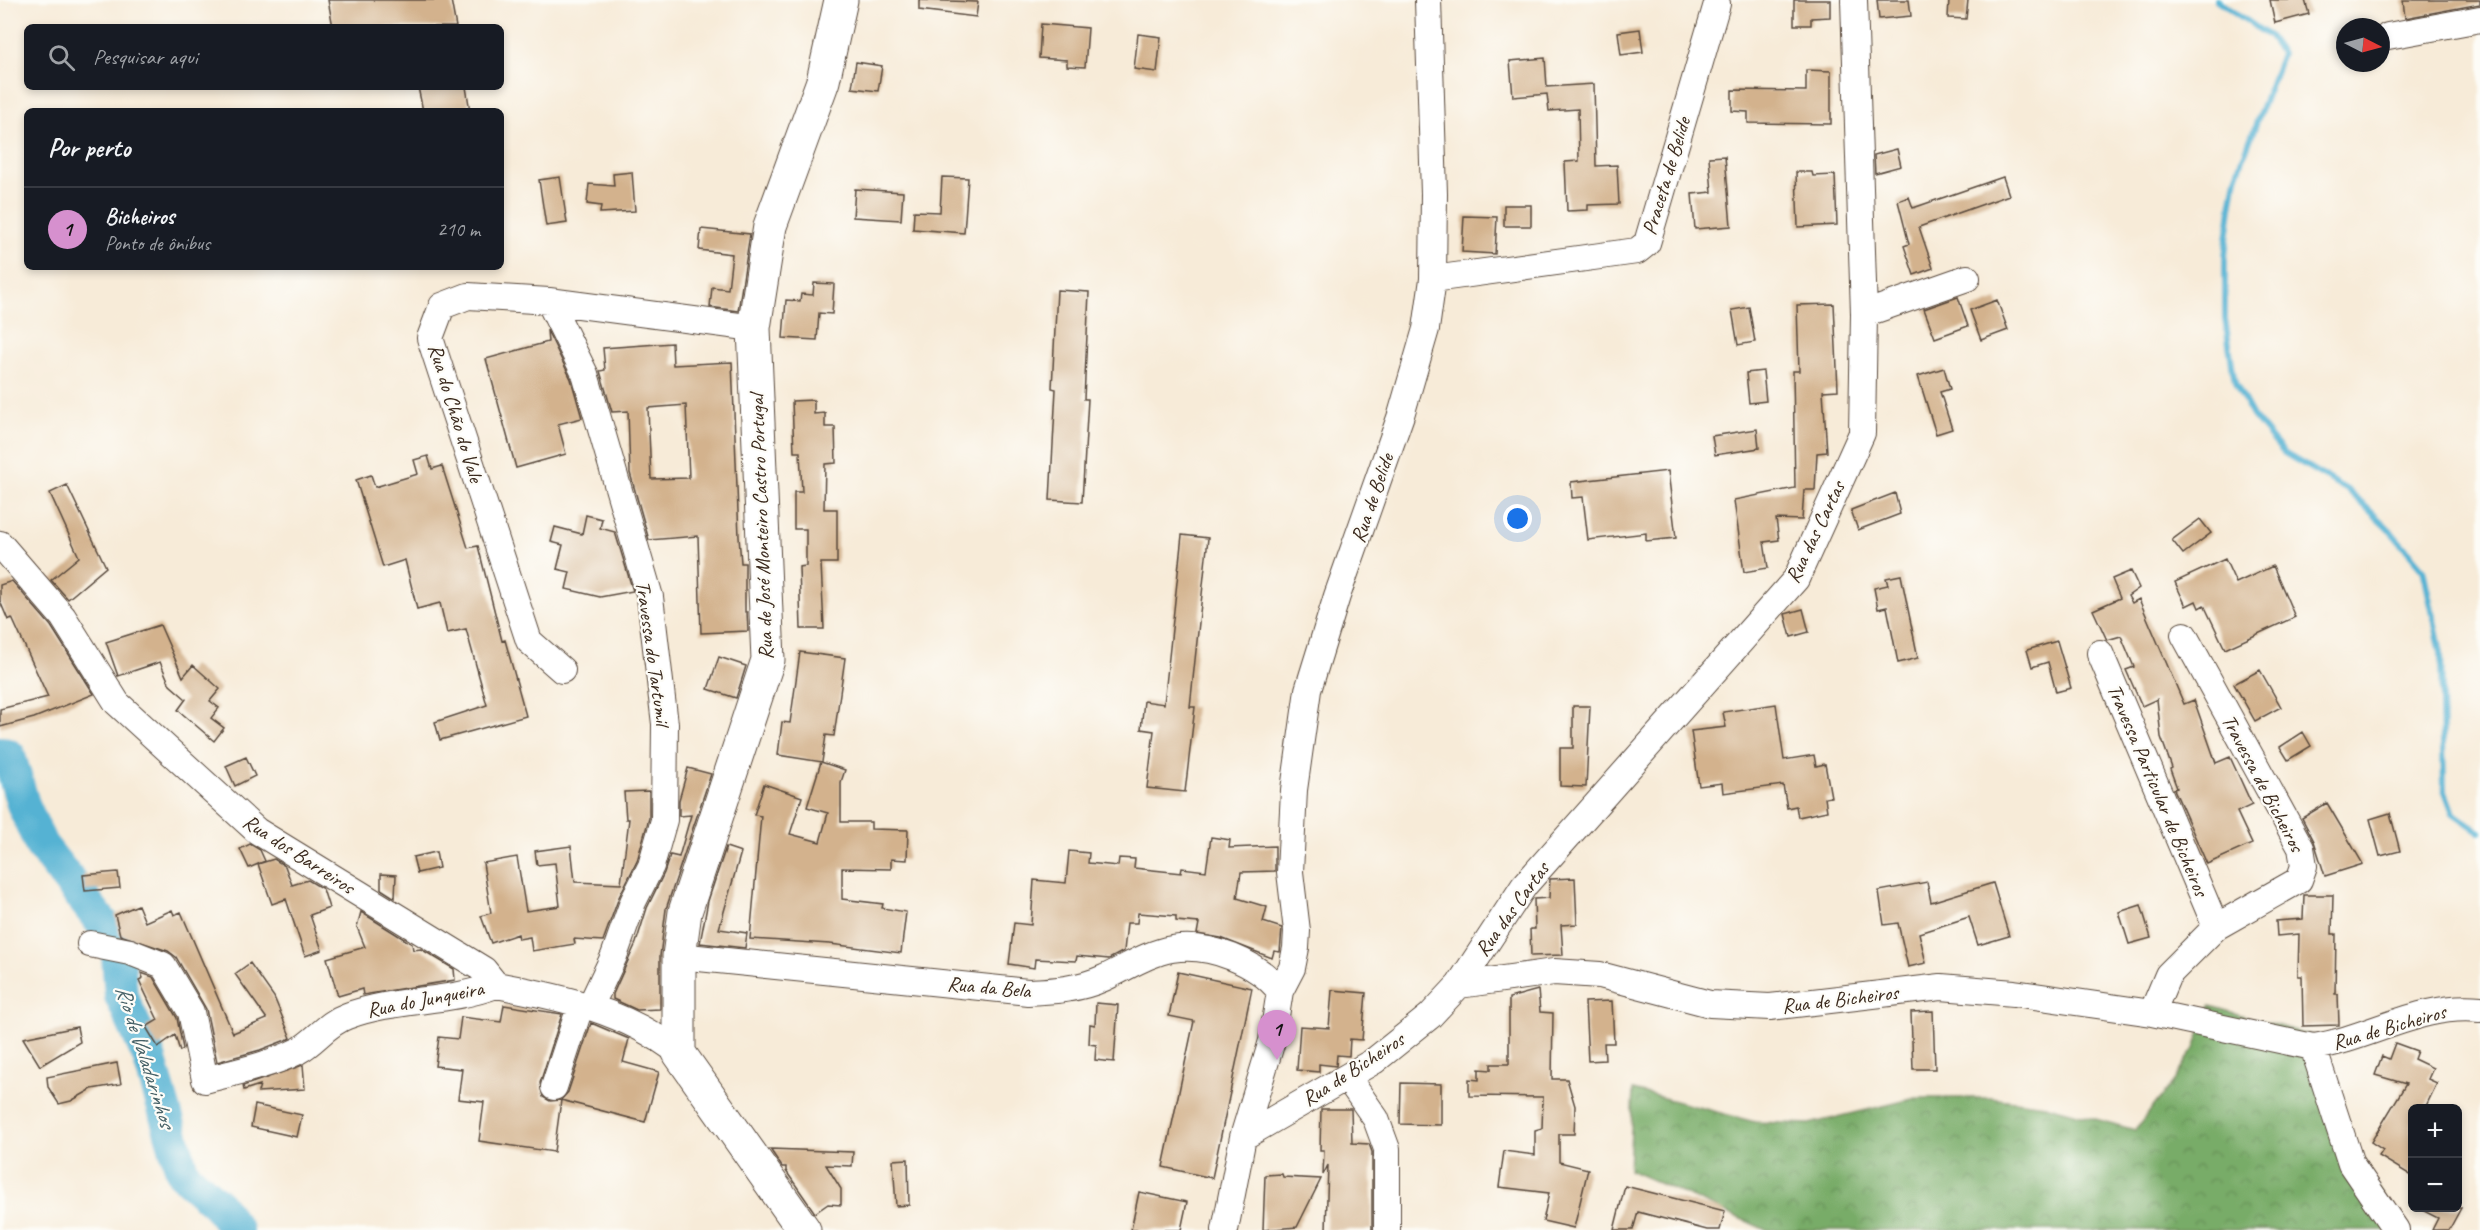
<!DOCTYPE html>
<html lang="pt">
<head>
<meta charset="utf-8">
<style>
	:root { --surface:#171b24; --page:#20242c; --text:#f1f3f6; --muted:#9ea1a6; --line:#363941; --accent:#d690ce }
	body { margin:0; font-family:Caveat,sans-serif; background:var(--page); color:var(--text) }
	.controls { position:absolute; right:18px; bottom:18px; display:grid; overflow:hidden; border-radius:9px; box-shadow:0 3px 9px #0003 }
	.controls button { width:54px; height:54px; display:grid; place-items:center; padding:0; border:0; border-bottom:2px solid var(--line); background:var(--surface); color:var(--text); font:30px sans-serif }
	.compass { position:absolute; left:2336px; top:18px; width:54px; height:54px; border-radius:50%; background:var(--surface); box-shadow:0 3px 9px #0003; rotate:96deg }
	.you { position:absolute; left:1518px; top:519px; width:21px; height:21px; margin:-15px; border:4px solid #fff; border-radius:50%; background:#1a73e8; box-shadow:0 0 0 9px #1a73e833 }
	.badge { display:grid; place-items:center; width:39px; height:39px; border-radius:50%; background:var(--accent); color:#111; font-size:20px; font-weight:700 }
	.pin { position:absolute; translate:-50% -50px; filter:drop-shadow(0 2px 3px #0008) }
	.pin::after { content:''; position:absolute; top:32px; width:21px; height:18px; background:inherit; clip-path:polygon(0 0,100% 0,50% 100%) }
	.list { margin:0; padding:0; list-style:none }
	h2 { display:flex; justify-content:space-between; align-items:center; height:78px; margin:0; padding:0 24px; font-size:26px }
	h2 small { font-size:20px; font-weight:400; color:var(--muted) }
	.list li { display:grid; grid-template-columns:39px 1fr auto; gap:18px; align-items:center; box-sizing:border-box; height:84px; padding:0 24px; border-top:2px solid var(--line) }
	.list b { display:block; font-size:22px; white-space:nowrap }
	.list p { margin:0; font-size:20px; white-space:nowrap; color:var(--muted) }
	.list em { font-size:20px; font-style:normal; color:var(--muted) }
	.icon { flex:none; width:33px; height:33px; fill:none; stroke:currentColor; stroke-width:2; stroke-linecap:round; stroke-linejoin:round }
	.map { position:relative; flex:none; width:2480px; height:1230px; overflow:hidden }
	.search { position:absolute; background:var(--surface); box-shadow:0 3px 9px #0003; left:24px; top:24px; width:480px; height:66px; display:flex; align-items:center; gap:15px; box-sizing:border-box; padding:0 21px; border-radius:9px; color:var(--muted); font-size:22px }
	.panel { position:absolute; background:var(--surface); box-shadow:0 3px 9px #0003; left:24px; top:108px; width:480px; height:162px; border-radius:9px }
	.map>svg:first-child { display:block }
	.forest { fill:url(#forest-crowns); stroke:#5a6b43; stroke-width:1.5 }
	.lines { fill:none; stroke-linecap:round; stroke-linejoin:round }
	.stream { stroke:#55b2d3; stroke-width:6 }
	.river { stroke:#55b2d3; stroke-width:34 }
	.building { fill:#d3b28d; fill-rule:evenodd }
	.minor-casing { stroke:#57473a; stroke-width:28 }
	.major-casing { stroke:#57473a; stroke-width:35 }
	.minor { stroke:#fff; stroke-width:26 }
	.major { stroke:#fff; stroke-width:33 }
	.labels { text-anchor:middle; stroke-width:4.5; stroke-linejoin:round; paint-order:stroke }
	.street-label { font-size:21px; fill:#3b2a1e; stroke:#fdfcf7 }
	.water-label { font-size:22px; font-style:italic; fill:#456066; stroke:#fdfcf7 }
</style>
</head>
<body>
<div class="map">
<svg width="2480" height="1230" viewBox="0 0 2480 1230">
	<defs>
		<pattern id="forest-crowns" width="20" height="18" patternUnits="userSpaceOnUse" patternTransform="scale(1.5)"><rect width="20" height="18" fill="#78ac68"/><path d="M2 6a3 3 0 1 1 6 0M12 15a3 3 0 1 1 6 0" fill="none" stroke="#648c55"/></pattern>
	</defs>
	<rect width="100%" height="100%" fill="#fdfcf7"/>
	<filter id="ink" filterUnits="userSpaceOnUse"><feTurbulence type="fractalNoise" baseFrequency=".0167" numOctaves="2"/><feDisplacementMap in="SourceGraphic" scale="12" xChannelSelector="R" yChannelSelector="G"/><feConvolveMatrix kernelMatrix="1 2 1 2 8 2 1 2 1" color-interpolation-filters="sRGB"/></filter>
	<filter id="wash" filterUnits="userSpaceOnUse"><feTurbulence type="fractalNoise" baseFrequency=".008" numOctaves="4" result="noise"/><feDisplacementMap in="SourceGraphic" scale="24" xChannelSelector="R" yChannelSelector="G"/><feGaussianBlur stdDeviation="1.35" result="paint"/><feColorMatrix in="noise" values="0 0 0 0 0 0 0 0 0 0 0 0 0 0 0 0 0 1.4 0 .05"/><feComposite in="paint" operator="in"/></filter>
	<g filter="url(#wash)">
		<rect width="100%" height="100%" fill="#f7ebd8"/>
		<!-- forest -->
		<path class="forest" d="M2210 1006 2328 1040V1113L2396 1215 2410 1230H1766L1629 1170 1633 1090 1755 1122 1809 1124 1916 1098H1991L2045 1105 2135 1130 2174 1081 2194 1049Z"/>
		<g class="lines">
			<!-- stream -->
			<path class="stream" d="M2217 0 2269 36 2282 54 2236 178 2231 208 2225 256V319L2235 383 2253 416 2284 453 2349 491 2387 527 2423 569 2441 652 2444 789 2453 813 2480 832"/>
			<!-- river -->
			<path class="river" d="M0 753 9 756 23 804 41 845 117 942 121 996 149 1057 183 1174 218 1205 236 1230"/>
		</g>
		<g id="blocks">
			<!-- building -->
			<path class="building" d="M328 0H451L456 27H333Z
				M919 0 978 2 976 17 919 10Z
				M1794 0H1830V17L1811 18V25H1794Z
				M1877 0H1909L1911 16 1879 19Z
				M1949 0H1968L1966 19 1948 18Z
				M2270 0H2305L2309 14 2275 23Z
				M2403 0H2480V4L2405 18Z
				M1041 24 1088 28 1085 67 1067 66V60L1039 58Z
				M1640 29 1643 52 1621 55 1618 32Z
				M1138 34 1161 37 1157 72 1134 69Z
				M1545 58 1547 87 1594 84 1596 166 1617 165 1619 204 1588 205V210L1567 211 1565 162 1579 161 1578 109 1549 111 1547 94 1513 97 1510 61Z
				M856 62 882 66 878 91 852 88Z
				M1806 70 1831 71V124L1748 123V112L1732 111V90L1806 91Z
				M418 87H466L470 111H423Z
				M1897 149 1901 166 1875 173 1874 155Z
				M1725 156 1731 226 1695 229 1692 194 1712 192 1709 157Z
				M632 172 635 211 600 213 601 206 587 204 589 184 614 186 613 174Z
				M1796 172H1812L1813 176 1835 175 1837 225 1798 227Z
				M560 177 567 223 546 226 539 180Z
				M942 177 968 178 964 233 913 229 914 211 940 212Z
				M2003 177 2009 195 1919 227 1933 268 1914 275 1904 246 1909 244 1898 201 1909 197 1913 208Z
				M855 189 903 192 901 220 853 217Z
				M1504 205H1531V226H1504Z
				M1464 216 1497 217 1495 254 1462 252Z
				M701 229 750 234 738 311 710 307 712 287 728 289 732 254 699 250Z
				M814 283 834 284 832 314 819 313 817 340 783 338 786 300 800 301 801 294 813 295Z
				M1057 290 1089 292 1084 399H1088L1082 502 1050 500 1056 389 1052 388Z
				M1958 297 1968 326 1935 338 1924 309Z
				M1997 300 2008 330 1981 340 1970 310Z
				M1834 304 1838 390 1823 391 1827 452 1817 453 1815 490H1804L1802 520 1776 519 1779 540 1764 542 1768 568 1744 572 1734 500 1795 488 1793 371H1799L1797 305Z
				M1749 307 1755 342 1738 345 1732 310Z
				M547 330 571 379 582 418 558 424 566 454 516 468 486 359 548 342Z
				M672 343 673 365 732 362 739 537 741 563H745V612H747L748 631 701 633 698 536 649 540 630 473 628 411 612 412 600 371 605 370 603 348ZM686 405 689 478 651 479 648 408Z
				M1944 368 1950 389 1940 392 1952 429 1936 434 1918 376Z
				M1763 371 1766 401 1749 403 1746 373Z
				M814 400V414L825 413V427H835L836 463 825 464 824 509H837V563H821L824 629H801L799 567 806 566V529H794V492H802L800 452H794L792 401Z
				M1757 429 1759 448 1715 455 1712 436Z
				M428 456 432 469 442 466 468 548 478 546 502 641 505 640 526 716 440 740 435 722 487 705 466 629 447 633 440 603 417 609 405 560 383 567 356 480 371 475 375 487 418 474 414 460Z
				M1668 471 1676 538 1646 541V533L1588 540 1583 497 1572 498 1571 482Z
				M67 485 106 567 68 599 51 580 79 557 50 493Z
				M1895 493 1900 514 1858 530 1851 510Z
				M586 515 602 519 600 528 615 532 633 591 600 597 566 589 570 572 557 569 563 545 551 542 555 527 582 534Z
				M2200 519 2211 533 2183 554 2172 540Z
				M1182 535 1208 538 1190 707H1195L1185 792 1147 788 1154 731 1141 729 1144 701 1164 704Z
				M2225 559 2236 583 2273 566 2295 617 2225 649 2204 605 2199 608 2196 601 2186 606 2175 582Z
				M2131 571 2139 588 2128 596 2132 603 2139 599 2184 704 2194 700 2216 763 2230 757 2252 805 2237 812 2252 844 2207 864 2174 789 2177 788 2170 769 2172 768 2161 737 2157 699 2142 706 2126 670 2134 667 2121 636 2107 640 2093 610 2120 598 2112 579Z
				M1901 575 1918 658 1898 663 1887 607 1878 609 1874 588 1888 585 1886 578Z
				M12 581 51 626 94 694 34 718 0 727V709L48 697 12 618 8 620 0 601V585Z
				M1803 609 1809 632 1791 637 1785 614Z
				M160 625 183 677 193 665 220 689 210 701 219 708 211 718 224 728 214 741 178 710 186 699 170 685 160 662 118 676 106 642Z
				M2057 641 2071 688 2056 692 2048 662 2032 667 2027 650Z
				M800 652 845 658 834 736 826 735 822 762 778 755 782 722 790 723Z
				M719 657 746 666 736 698 708 689Z
				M2260 670 2281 707 2255 721 2234 684Z
				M1776 704 1784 760 1814 755 1816 766 1825 764 1831 797 1825 798 1827 811 1798 817 1796 806 1787 808 1783 785 1723 793 1722 783 1699 786 1691 731 1726 727 1723 712Z
				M1573 706H1590L1586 787 1560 786V748H1573Z
				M2303 732 2311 746 2288 760 2280 747Z
				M246 757 255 776 235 786 226 766Z
				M821 762 845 770 841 782V822H871V829L908 830 907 860 891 859V869L842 868V899L883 904 882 908 906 912 901 953 830 944 750 939 761 816 754 815 764 784 802 797 790 834 820 842 828 813 807 807Z
				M688 768 711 774 666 909 660 956V1009L637 1010 613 999V994L636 943 647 908 664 873 670 855 679 857 691 815 679 816V800Z
				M649 791V818L637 861 619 897 603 941 574 939 575 944 532 951 530 937 519 939 518 934 491 943 481 916 491 913 483 863 517 857 526 911 560 906 555 863 537 865 535 851 571 846 575 882 621 884 629 819H626L624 792Z
				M2327 803 2363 864 2325 876 2314 841 2302 818Z
				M2390 813 2400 851 2380 856 2370 819Z
				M1211 837 1230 840 1229 848 1275 846V871L1241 872 1237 898 1267 907 1263 922 1282 928 1280 952 1274 951 1272 958 1221 938 1197 934 1199 923 1176 921V916L1138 913 1137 923H1127L1124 951 1109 959 1077 956 1076 961 1035 959 1034 968 1009 964 1014 923 1031 925 1034 880 1066 883 1069 851 1089 853 1088 863 1118 866 1119 858 1135 859 1134 868 1181 873 1182 868 1206 871Z
				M250 844 260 850 265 861 249 868 240 849Z
				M726 847 741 852 719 929 747 933 745 948 700 943 708 901Z
				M436 852 439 868 417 873 413 857Z
				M274 859 285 866 292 885 308 880 323 889 329 908 310 915 322 950 305 956 286 899 272 904 258 864Z
				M118 872 120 888 85 891 83 875Z
				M381 874 396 875 395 898 381 889Z
				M1575 878 1577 924 1561 925 1563 955 1531 956 1530 929H1535L1534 899 1549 898 1550 879Z
				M1927 882 1931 902 1993 883 2009 936 1978 945 1969 917 1919 933 1926 963 1908 967 1898 923 1884 925 1879 891Z
				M2304 895H2333L2332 934H2336L2335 994H2338L2339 1025 2303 1026 2302 976H2298L2299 934 2277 936 2276 921 2303 919Z
				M138 905 145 922 172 910 174 915 181 912 233 1033 267 1019 235 974 250 963 274 997 291 1038 260 1050 217 1062 206 1009 176 957 168 951 120 935 115 915Z
				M2141 905 2151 938 2129 944 2119 912Z
				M361 912 412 944 413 950 421 949 454 969 455 980 363 995 362 989 338 996 327 958 365 947 357 927Z
				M1178 972 1252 988 1212 1178 1163 1167 1194 1021 1169 1016Z
				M141 973 153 977 177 1018 183 1049 180 1051 175 1035 158 1047 146 1027 158 1020 139 980 143 978Z
				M1332 990 1366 993 1362 1040 1350 1039 1349 1056 1337 1055 1336 1066 1319 1064V1072L1297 1070 1300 1026 1329 1028Z
				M1538 990 1540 1012 1553 1013 1552 1079H1567L1575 1106 1574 1134H1559V1162L1588 1169 1574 1228 1543 1221 1549 1193 1499 1187 1504 1151 1535 1155V1131L1542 1129 1543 1097 1469 1096V1079L1479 1080V1069L1491 1070V1064H1509V998Z
				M1612 1001 1614 1043H1604L1605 1060 1588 1061 1585 1002Z
				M1096 1003 1118 1005 1114 1062 1095 1060 1096 1045 1089 1044 1090 1024 1095 1025Z
				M504 1005 562 1014 540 1083 543 1097 550 1101 561 1100 554 1152 479 1141 484 1102 458 1099 462 1069 435 1066 439 1037 458 1039 461 1017 501 1022Z
				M1933 1011 1935 1069H1913L1911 1012Z
				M591 1023 629 1039 623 1062 659 1072 645 1122 561 1100 568 1092Z
				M77 1027 80 1042 40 1066 23 1038Z
				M2395 1043 2417 1051 2414 1059 2433 1068 2428 1079 2437 1083 2425 1108H2412V1176L2379 1156 2383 1150 2371 1142 2406 1084 2375 1075 2382 1056 2389 1059Z
				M117 1063 121 1084 92 1089 71 1101 59 1104 48 1087 47 1077Z
				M303 1065 305 1089 258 1092 260 1085 244 1090 243 1086Z
				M1401 1083 1441 1084V1125L1400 1124Z
				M255 1105 302 1115 297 1137 251 1127Z
				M1321 1109H1351L1352 1143 1369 1144 1372 1152V1230H1326L1328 1165 1323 1175 1324 1150H1320Z
				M770 1149 853 1152 852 1166 826 1165 841 1189V1205L828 1204 815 1213 786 1171V1167H782Z
				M908 1159 909 1205 896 1206 893 1160Z
				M1282 1174 1283 1177 1321 1179 1297 1227 1263 1230 1265 1175Z
				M1625 1186 1725 1211 1720 1230H1707L1638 1212 1633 1230H1614Z
				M1139 1192 1187 1202 1181 1230H1131Z
				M2418 1208H2461L2449 1230H2432L2438 1218Z"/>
		</g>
	</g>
	<g filter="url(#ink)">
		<use href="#blocks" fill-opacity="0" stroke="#57473a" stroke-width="1.5"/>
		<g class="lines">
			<defs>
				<path id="minor" d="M2388 36 2480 19
					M1433 279 1637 251 1647 243 1717 4
					M549 301 585 374 650 597 665 724 664 820 651 866 633 902 614 956 590 1007
					M1864 314 1967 278
					M0 544 63 617 117 703 257 831 484 970 496 985C562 997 626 1011 679 1053
					M2100 653 2216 927
					M562 670 529 641 430 338 442 306 468 296 549 301 754 328
					M90 944 130 952 163 965 191 1012 205 1080C236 1072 270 1065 298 1051 316 1041 327 1023 347 1016 395 998 448 1003 496 985
					M679 956 1028 992C1054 991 1080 989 1104 978 1126 968 1148 953 1172 949 1210 943 1257 962 1280 991
					M1459 985 1554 972 1600 975 1710 1004 1770 1007 1941 987 2014 993 2152 1013 2313 1047C2369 1039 2423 1002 2480 1009
					M2152 1013 2168 975 2216 927 2299 880 2304 866 2301 848 2184 635
					M2313 1047 2351 1164 2396 1230
					M1347 1077 1376 1119 1387 1149V1230
					M554 1087 581 1004
					M1243 1137 1374 1061 1430 1016 1459 985 1524 886 1796 579 1862 433 1864 314 1854 0
					M1225 1230 1243 1137 1272 1041 1280 991 1292 968 1296 948 1297 931 1290 872 1294 790 1308 690 1337 596 1401 415 1426 329 1433 279 1434 194 1428 0"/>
				<path id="major" d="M804 1230 679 1053V956L685 912 768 660 754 328 770 226 823 81 841 0"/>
			</defs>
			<!-- minor casing -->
			<use href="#minor" class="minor-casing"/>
			<!-- major casing -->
			<use href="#major" class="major-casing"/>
			<!-- minor -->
			<use href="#minor" class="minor"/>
			<!-- major -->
			<use href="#major" class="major"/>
		</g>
	</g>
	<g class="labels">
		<!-- street labels -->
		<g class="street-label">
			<text transform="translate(1666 176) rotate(-73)" y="7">Praceta de Belide</text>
			<text transform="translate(456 413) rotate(73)" y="7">Rua do Chão do Vale</text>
			<text transform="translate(1372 498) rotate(-71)" y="7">Rua de Belide</text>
			<text transform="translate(761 527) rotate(-92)" y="7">Rua de José Monteiro Castro Portugal</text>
			<text transform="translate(1815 532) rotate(-64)" y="7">Rua das Cartas</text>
			<text transform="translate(653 653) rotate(82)" y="7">Travessa do Tartumil</text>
			<text transform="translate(2263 783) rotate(62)" y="7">Travessa de Bicheiros</text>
			<text transform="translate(2158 790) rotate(67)" y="7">Travessa Particular de Bicheiros</text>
			<text transform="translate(299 854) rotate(33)" y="7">Rua dos Barreiros</text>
			<text transform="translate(1512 909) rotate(-54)" y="7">Rua das Cartas</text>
			<text transform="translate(989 987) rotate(5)" y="7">Rua da Bela</text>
			<text transform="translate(425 999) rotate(-11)" y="7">Rua do Junqueira</text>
			<text transform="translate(1840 999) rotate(-7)" y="7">Rua de Bicheiros</text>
			<text transform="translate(2389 1027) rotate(-16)" y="7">Rua de Bicheiros</text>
			<text transform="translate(1353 1069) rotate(-33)" y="7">Rua de Bicheiros</text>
		</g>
		<!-- water labels -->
		<g class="water-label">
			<text transform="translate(146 1056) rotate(72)" y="8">Rio de Valadarinhos</text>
		</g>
	</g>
</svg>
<div class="controls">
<button>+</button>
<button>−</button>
</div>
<svg class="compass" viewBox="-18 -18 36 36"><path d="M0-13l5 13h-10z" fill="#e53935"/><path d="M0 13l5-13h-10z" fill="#9ea1a6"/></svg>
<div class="you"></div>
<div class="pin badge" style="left:1277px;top:1060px">1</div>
<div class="search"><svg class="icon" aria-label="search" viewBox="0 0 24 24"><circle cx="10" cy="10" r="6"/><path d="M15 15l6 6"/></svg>Pesquisar aqui</div>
<section class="panel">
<h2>Por perto<small></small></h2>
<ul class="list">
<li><span class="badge">1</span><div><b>Bicheiros</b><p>Ponto de ônibus</p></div><em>210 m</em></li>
</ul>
</section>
</div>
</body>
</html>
